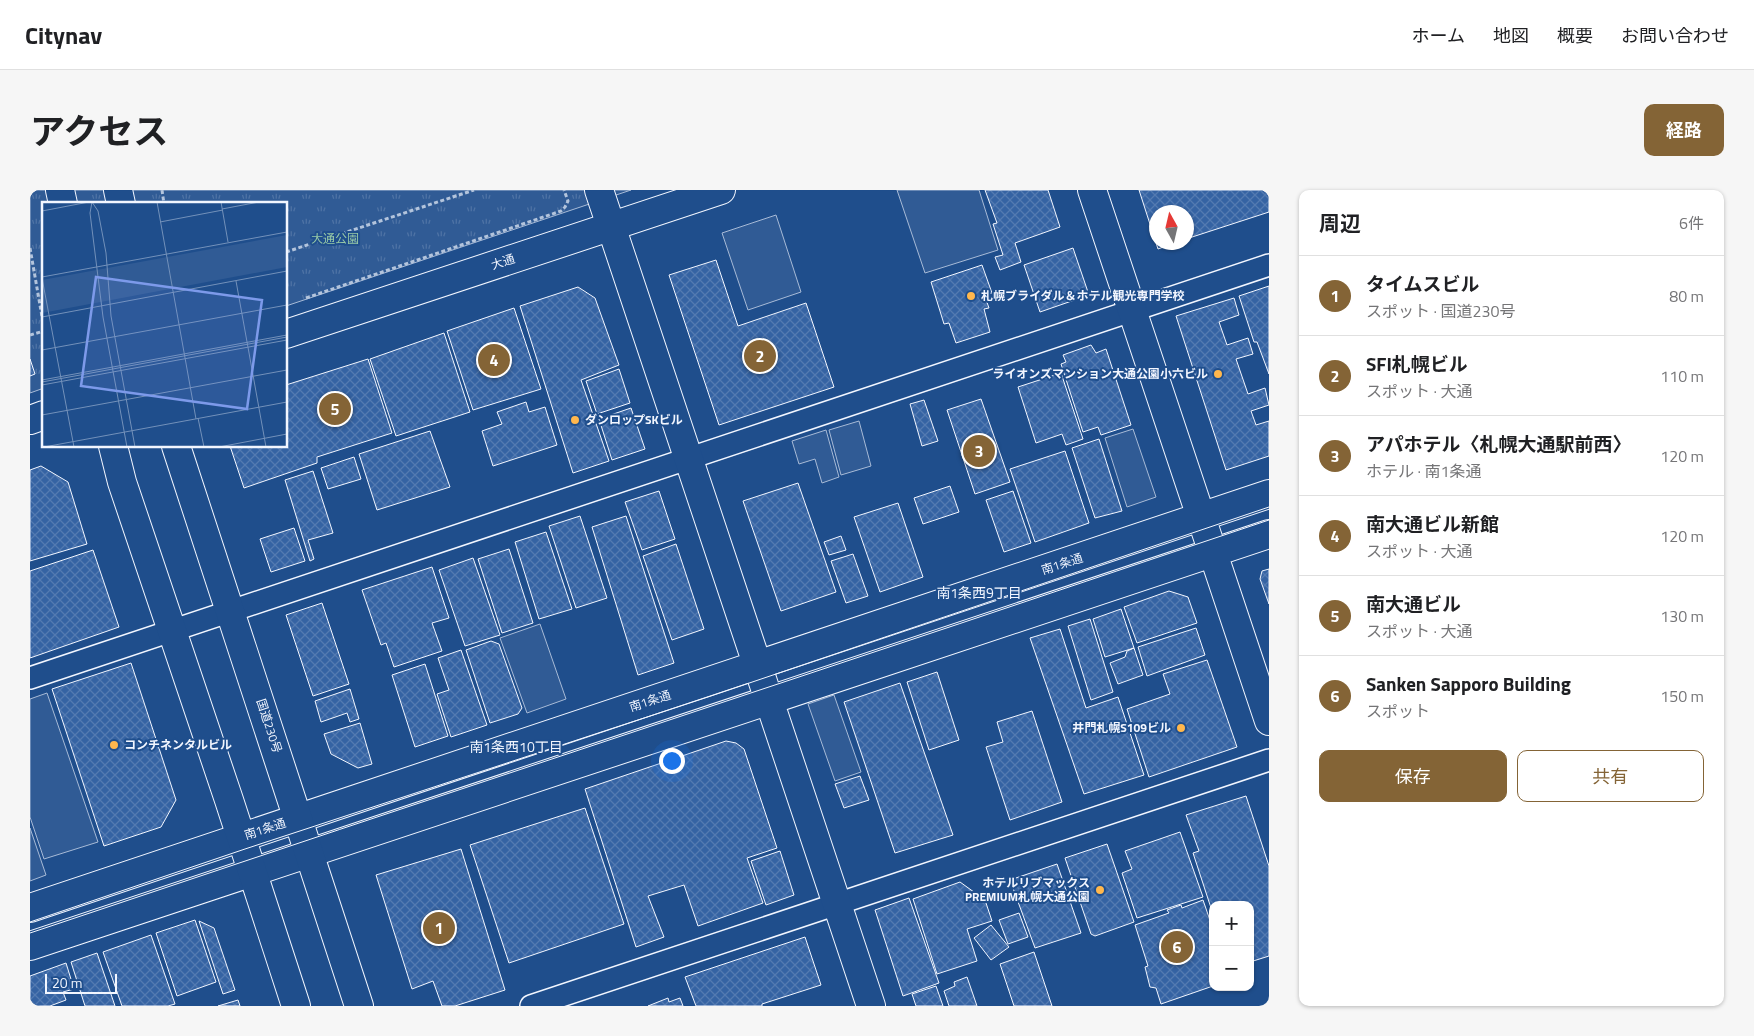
<!DOCTYPE html>
<html lang="ja">
<head>
<meta charset="utf-8">
<style>
	:root { --surface:#fff; --page:#f6f6f6; --text:#202124; --muted:#757577; --line:#e0e0e0; --accent:#846436 }
	body { margin:0; font-family:"Titillium Web","Noto Sans JP",sans-serif; background:var(--page); color:var(--text) }
	.controls { position:absolute; right:15px; bottom:15px; display:grid; overflow:hidden; border-radius:10px; box-shadow:0 1px 4px #0004 }
	.controls button { width:45px; height:45px; display:grid; place-items:center; padding:0; border:0; border-bottom:1px solid var(--line); background:var(--surface); color:var(--text); font:25px sans-serif }
	.compass { position:absolute; left:1119px; top:15px; width:45px; height:45px; border-radius:50%; background:var(--surface); box-shadow:0 1px 4px #0004; rotate:352deg }
	.scale { position:absolute; left:15px; bottom:12px; width:72px; box-sizing:border-box; padding-left:5px; border:2px solid #f2f6ff; border-top:0; font-size:14px; line-height:18px; white-space:nowrap; color:#f2f6ff; -webkit-text-stroke:4px #1f4e8c; paint-order:stroke }
	.you { position:absolute; left:641px; top:570px; width:18px; height:18px; margin:-12px; border:4px solid #fff; border-radius:50%; background:#1a73e8; box-shadow:0 0 0 8px #1a73e833 }
	.badge { display:grid; place-items:center; width:32px; height:32px; border-radius:50%; background:var(--accent); color:#fff; font-size:16px; font-weight:700 }
	.pin { position:absolute; translate:-50% -50%; border:2px solid #fff; box-shadow:0 1px 5px #0006 }
	.list { margin:0; padding:0; list-style:none }
	h2 { display:flex; justify-content:space-between; align-items:center; height:65px; margin:0; padding:0 20px; font-size:21px }
	h2 small { font-size:16px; font-weight:400; color:var(--muted) }
	.list li { display:grid; grid-template-columns:32px 1fr auto; gap:15px; align-items:center; box-sizing:border-box; height:80px; padding:0 20px; border-top:1px solid var(--line) }
	.list b { display:block; font-size:19px; white-space:nowrap }
	.list p { margin:0; font-size:16px; white-space:nowrap; color:var(--muted) }
	.list em { font-size:16px; font-style:normal; color:var(--muted) }
	.actions { display:flex; gap:10px; padding:15px 20px }
	.actions a { flex:1; padding:11px 0; border:1px solid var(--accent); border-radius:10px; text-align:center; font-size:18px; color:var(--accent) }
	.actions .main { background:var(--accent); color:#fff }
	.map { position:relative; flex:none; width:1239px; height:816px; overflow:hidden; border-radius:10px }
	header { display:flex; align-items:center; gap:30px; box-sizing:border-box; height:70px; padding:0 25px; background:var(--surface); border-bottom:1px solid var(--line) }
	header strong { font-size:24px }
	nav { display:flex; gap:28px; margin-inline-start:auto; font-size:18px }
	.intro { display:flex; align-items:center; justify-content:space-between; box-sizing:border-box; height:120px; padding:0 30px }
	h1 { margin:0; font-size:35px }
	.button { padding:12px 22px; border-radius:10px; background:var(--accent); color:#fff; font-size:18px; font-weight:700 }
	main { display:flex; gap:30px; padding:0 30px }
	aside { flex:1; background:var(--surface); border-radius:10px; box-shadow:0 1px 4px #0004 }
	.map>svg:first-child { display:block }
	.built { fill:#305b95; stroke:#a8bbd7 }
	.park { fill:url(#park-tufts); stroke:#a8bbd7 }
	.building { fill:url(#building-cross-hatch); stroke:#f2f6ff }
	.lines { fill:none; stroke-linecap:round; stroke-linejoin:round }
	.minor-casing { stroke:#f2f6ff; stroke-width:24 }
	.tertiary-casing { stroke:#f2f6ff; stroke-width:30 }
	.trunk-casing { stroke:#f2f6ff; stroke-width:30 }
	.path { stroke:#b3c4dc; stroke-width:3; stroke-dasharray:4 2.5; stroke-linecap:butt }
	.minor { stroke:#1f4e8c; stroke-width:21 }
	.tertiary { stroke:#1f4e8c; stroke-width:28 }
	.trunk { stroke:#1f4e8c; stroke-width:28 }
	.tram { stroke:#f2f6ff; stroke-width:1 }
	.poi-dot { fill:#ffb74d; stroke:#1f4e8c; stroke-width:2 }
	.labels { text-anchor:middle; stroke-width:4; stroke-linejoin:round; paint-order:stroke }
	.park-label { font-size:12px; fill:#97c8a6; stroke:#1f4e8c }
	.street-label { font-size:12px; fill:#f2f6ff; stroke:#1f4e8c }
	.poi-label { font-size:12px; font-weight:bold; fill:#f2f6ff; stroke:#1f4e8c; text-anchor:start }
	.neighbourhood-label { font-size:14px; fill:#f2f6ff; stroke:#1f4e8c }
	.inset-road { fill:none; stroke:#7391ba; stroke-width:1 }
	.view { fill:#7d9aea; fill-opacity:0.15; stroke:#7d9aea; stroke-width:2.5 }
	.inset-edge { fill:none; stroke:#f2f6ff; stroke-width:2.5 }
</style>
</head>
<body>
<header>
<strong>Citynav</strong>
<nav><a>ホーム</a><a>地図</a><a>概要</a><a>お問い合わせ</a></nav>
</header>
<div class="intro"><h1>アクセス</h1><a class="button">経路</a></div>
<main>
<div class="map">
<svg width="1239" height="816" viewBox="0 0 1239 816">
	<defs>
		<pattern id="park-tufts" width="24" height="20" patternUnits="userSpaceOnUse" patternTransform="scale(1.25)"><rect width="24" height="20" fill="#305b95"/><path d="M3 7l-1-3M5 7V3M7 7l1-3M15 17l-1-3M17 17v-4M19 17l1-3" fill="none" stroke="#4e73a5"/></pattern>
		<pattern id="building-cross-hatch" width="8" height="8" patternUnits="userSpaceOnUse" patternTransform="scale(1.25)"><rect width="8" height="8" fill="#3563a3"/><path d="M0 0l8 8M0 8l8-8" fill="none" stroke="#537ab1"/></pattern>
	</defs>
	<rect width="100%" height="100%" fill="#1f4e8c"/>
	<!-- built -->
	<path class="built" d="M867 0H949L968 60 895 83Z
		M746 25 771 102 718 120 692 43Z
		M829 231 841 276 811 285 799 240Z
		M1103 239 1126 307 1097 317 1075 248Z
		M796 240 809 287 792 293 785 269 769 274 762 251Z
		M510 434 536 509 497 523 470 448Z
		M17 503 68 652 14 669 0 627V509Z
		M804 505 831 582 805 591 778 514Z
		M0 638 16 685 0 691Z"/>
	<!-- park -->
	<path class="park" d="M0 0H601L256 116V14H14V198L0 203Z"/>
	<!-- building -->
	<path class="building" d="M955 0H1018L1030 37 985 53 991 72 970 80 965 67 973 65 963 34 967 33Z
		M1109 0H1239V22L1156 49V22H1126V52H1147L1128 59Z
		M1043 58 1059 105 1010 122 994 75Z
		M686 70 708 136 776 113 804 197 689 235 639 85Z
		M952 75 962 103 954 104 959 118 954 119 960 142 926 153 919 133 914 134 901 92Z
		M1239 96V184L1227 152H1224L1209 106Z
		M548 97 565 108 589 175 551 190 579 271 543 283 490 116Z
		M1204 108 1209 125 1189 132 1197 155 1218 148 1223 164 1206 169 1218 204 1235 198 1239 215 1221 221 1226 235 1239 231V266L1196 280 1146 126Z
		M484 118 511 199 443 220 417 141Z
		M414 143 440 222 366 246 340 169Z
		M1061 155 1066 163 1076 159 1101 235 1071 245 1068 237 1053 242 1031 174 1036 172 1033 165Z
		M0 169 5 184 0 186Z
		M338 169 362 243 287 267V273L214 298 200 256H256V195Z
		M589 179 600 213 567 224 556 191Z
		M1031 183 1053 249 1036 255 1032 244 1006 253 988 197Z
		M951 209 980 292 945 304 917 220Z
		M894 210 908 251 892 256 880 214Z
		M496 212 499 222 515 217 527 255 463 276 452 241 472 234 467 222Z
		M601 218 615 259 582 270 569 229Z
		M400 241 420 297 347 320 329 264Z
		M1069 249 1092 321 1065 328 1042 258Z
		M1035 261 1059 333 1005 352 980 279Z
		M324 267 331 289 298 299 291 278Z
		M11 276 38 292 57 354 0 371V280Z
		M283 281 303 343 278 350 284 369 280 371 255 290Z
		M768 293 806 402 751 421 713 311Z
		M920 296 929 322 893 334 884 308Z
		M629 301 645 349 612 360 595 312Z
		M983 301 1001 353 974 362 956 310Z
		M868 313 893 387 850 402 824 327Z
		M550 326 577 408 546 418 519 336Z
		M596 326 644 473 608 485 562 337Z
		M264 338 275 371 241 382 230 349Z
		M516 342 542 419 509 429 485 352Z
		M811 346 816 360 799 365 794 352Z
		M646 354 674 439 642 450 613 366Z
		M479 359 503 433 472 443 448 369Z
		M63 360 89 437 0 468V381Z
		M823 364 838 406 816 413 801 371Z
		M443 368 470 445 435 456 409 380Z
		M402 377 419 428 402 433 412 461 364 477 356 453 351 455 332 400Z
		M1239 379V414L1230 389 1232 381Z
		M1139 401 1158 407 1167 433 1107 453 1094 417Z
		M292 413 319 494 283 506 256 425Z
		M1091 419 1104 458 1075 467 1063 429Z
		M1060 429 1083 502 1061 510 1038 436Z
		M1166 438 1175 465 1117 486 1108 457Z
		M1030 439 1056 518 1088 507 1114 585 1054 604 1000 448Z
		M461 451 469 454 492 518 488 524 460 533 436 460Z
		M1104 458 1113 485 1088 494 1080 473 1095 467 1097 461Z
		M431 460 457 535 421 547 407 504 419 500 408 468Z
		M1177 470 1207 557 1119 587 1097 519 1140 504 1133 484Z
		M101 473 146 610 131 637 74 656 22 499Z
		M395 474 418 546 385 557 362 485Z
		M907 482 929 550 899 560 877 492Z
		M870 493 923 645 865 663 814 512Z
		M320 499 329 529 320 532 317 523 291 532 285 511Z
		M1002 521 1032 612 980 630 956 557 973 552 967 532Z
		M330 533 342 574 328 578 301 564 294 544Z
		M696 551 706 553 714 559 747 658 717 668 733 713 668 736 654 695 618 706 634 747 606 757 555 599Z
		M830 586 839 610 814 618 805 594Z
		M1216 606 1239 676V766L1220 772V715H1183L1182 721 1163 663 1169 661 1156 625Z
		M555 618 594 734 479 773 440 655Z
		M1150 642 1173 707 1107 728 1092 683 1102 679 1095 661Z
		M1077 654 1104 732 1065 746 1061 744 1035 668Z
		M431 659 475 800 425 816H412L403 791 382 799 346 685Z
		M750 661 764 705 736 715 721 671Z
		M1027 674 1051 743 1005 758 980 690Z
		M930 692 955 710 962 731 937 739 947 771 907 784 883 709Z
		M879 708 909 793 873 806 845 720Z
		M1173 710 1183 739V796L1131 814 1126 798 1120 797 1115 777 1118 776 1105 735 1139 723 1137 720 1151 715 1152 718Z
		M989 723 998 747 978 754 969 730Z
		M165 730 186 792 147 806 126 743Z
		M169 731 184 738 205 800 193 804Z
		M961 735 979 757 961 770 944 748Z
		M121 745 145 814 138 816H92L73 762Z
		M775 747 791 795 732 814V816H666L655 787Z
		M1004 762 1022 816H984L970 774Z
		M67 763 85 816H55L41 772Z
		M36 773 44 799 33 802 36 810 20 816H0V786Z
		M937 787 947 816H919L914 801 925 796 924 792Z
		M906 796 913 816H886L882 804Z
		M638 808 639 812 650 808 653 816H618Z
		M208 810 210 816H188Z"/>
	<g class="lines">
		<defs>
			<path id="minor" d="M0 488 1239 75
				M501 816 1239 570"/>
			<path id="tertiary" d="M569 0 841 816
				M1062 0 1239 531
				M256 144 691 0
				M0 230 14 225
				M0 718 1239 304
				M0 756C412 617 827 485 1239 344"/>
			<path id="trunk" d="M30 0 33 14
				M88 0 91 14
				M83 256 92 292 199 610 266 816
				M146 256 329 816"/>
		</defs>
		<!-- minor casing -->
		<use href="#minor" class="minor-casing"/>
		<!-- tertiary casing -->
		<use href="#tertiary" class="tertiary-casing"/>
		<!-- trunk casing -->
		<use href="#trunk" class="trunk-casing"/>
		<!-- path -->
		<path class="path" d="M132 0 134 14
			M0 58 14 138
			M256 62 444 0
			M276 108 531 21 535 17 538 11 534 0
			M0 145 14 141"/>
		<!-- minor -->
		<use href="#minor" class="minor"/>
		<!-- tertiary -->
		<use href="#tertiary" class="tertiary"/>
		<!-- trunk -->
		<use href="#trunk" class="trunk"/>
		<!-- tram -->
		<path class="tram" d="M0 732 215 659 681 506 1239 317
			M0 743C413 604 827 469 1239 330"/>
	</g>
	<!-- markers -->
	<g class="poi-dot">
		<circle cx="941" cy="106" r="5"/>
		<circle cx="1188" cy="184" r="5"/>
		<circle cx="545" cy="230" r="5"/>
		<circle cx="1151" cy="538" r="5"/>
		<circle cx="84" cy="555" r="5"/>
		<circle cx="1070" cy="700" r="5"/>
	</g>
	<g class="labels">
		<!-- park labels -->
		<g class="park-label">
			<text x="305" y="53">大通公園</text>
		</g>
		<!-- street labels -->
		<g class="street-label">
			<text transform="translate(473 72) rotate(-18)" y="4">大通</text>
			<text transform="translate(1032 374) rotate(-18)" y="4">南1条通</text>
			<text transform="translate(620 511) rotate(-18)" y="4">南1条通</text>
			<text transform="translate(239 536) rotate(72)" y="4">国道230号</text>
			<text transform="translate(235 639) rotate(-18)" y="4">南1条通</text>
		</g>
		<!-- poi labels -->
		<g class="poi-label">
			<text x="951" y="110">札幌ブライダル＆ホテル観光専門学校</text>
			<text x="1178" y="188" text-anchor="end">ライオンズマンション大通公園小六ビル</text>
			<text x="555" y="234">ダンロップSKビル</text>
			<text x="1141" y="542" text-anchor="end">井門札幌S109ビル</text>
			<text x="94" y="559">コンチネンタルビル</text>
			<text x="1060" y="697" text-anchor="end">ホテルリブマックス<tspan x="1060" dy="14">PREMIUM札幌大通公園</tspan></text>
		</g>
		<!-- neighbourhood labels -->
		<g class="neighbourhood-label">
			<text x="949" y="408">南1条西9丁目</text>
			<text x="486" y="562">南1条西10丁目</text>
		</g>
	</g>
	<!-- overview -->
	<g transform="translate(12 12)">
		<rect width="245" height="245" fill="#1f4e8c"/>
		<path d="M245 33V65L0 111V78Z" fill="#305b95"/>
		<path class="inset-road" d="M50 0 56 9 64 51 69 114 93 245M50 0 48 11 61 115 85 245M115 0 154 217M179 0 186 40M180 7 217 0M0 9 47 0M118 20 181 8M0 75 245 30M0 76 32 245M194 79 224 245M0 115 245 69M0 148 245 103M0 178 245 133M0 180 245 135M0 183 245 138M0 213 245 168M156 216 162 245M2 245 245 200M177 245 245 232"/>
		<path class="view" d="M54 75 220 98 205 207 39 184Z"/>
		<rect width="245" height="245" class="inset-edge"/>
	</g>
</svg>
<div class="controls">
<button>+</button>
<button>−</button>
</div>
<svg class="compass" viewBox="-18 -18 36 36"><path d="M0-13l5 13h-10z" fill="#e53935"/><path d="M0 13l5-13h-10z" fill="#757577"/></svg>
<div class="scale">20 m</div>
<div class="you"></div>
<div class="pin badge" style="left:409px;top:738px">1</div>
<div class="pin badge" style="left:730px;top:166px">2</div>
<div class="pin badge" style="left:949px;top:261px">3</div>
<div class="pin badge" style="left:464px;top:170px">4</div>
<div class="pin badge" style="left:305px;top:219px">5</div>
<div class="pin badge" style="left:1147px;top:757px">6</div>
</div>
<aside>
<h2>周辺<small>6件</small></h2>
<ul class="list">
<li><span class="badge">1</span><div><b>タイムスビル</b><p>スポット · 国道230号</p></div><em>80 m</em></li>
<li><span class="badge">2</span><div><b>SFI札幌ビル</b><p>スポット · 大通</p></div><em>110 m</em></li>
<li><span class="badge">3</span><div><b>アパホテル〈札幌大通駅前西〉</b><p>ホテル · 南1条通</p></div><em>120 m</em></li>
<li><span class="badge">4</span><div><b>南大通ビル新館</b><p>スポット · 大通</p></div><em>120 m</em></li>
<li><span class="badge">5</span><div><b>南大通ビル</b><p>スポット · 大通</p></div><em>130 m</em></li>
<li><span class="badge">6</span><div><b>Sanken Sapporo Building</b><p>スポット</p></div><em>150 m</em></li>
</ul>
<div class="actions"><a class="main">保存</a><a>共有</a></div>
</aside>
</main>
</body>
</html>
